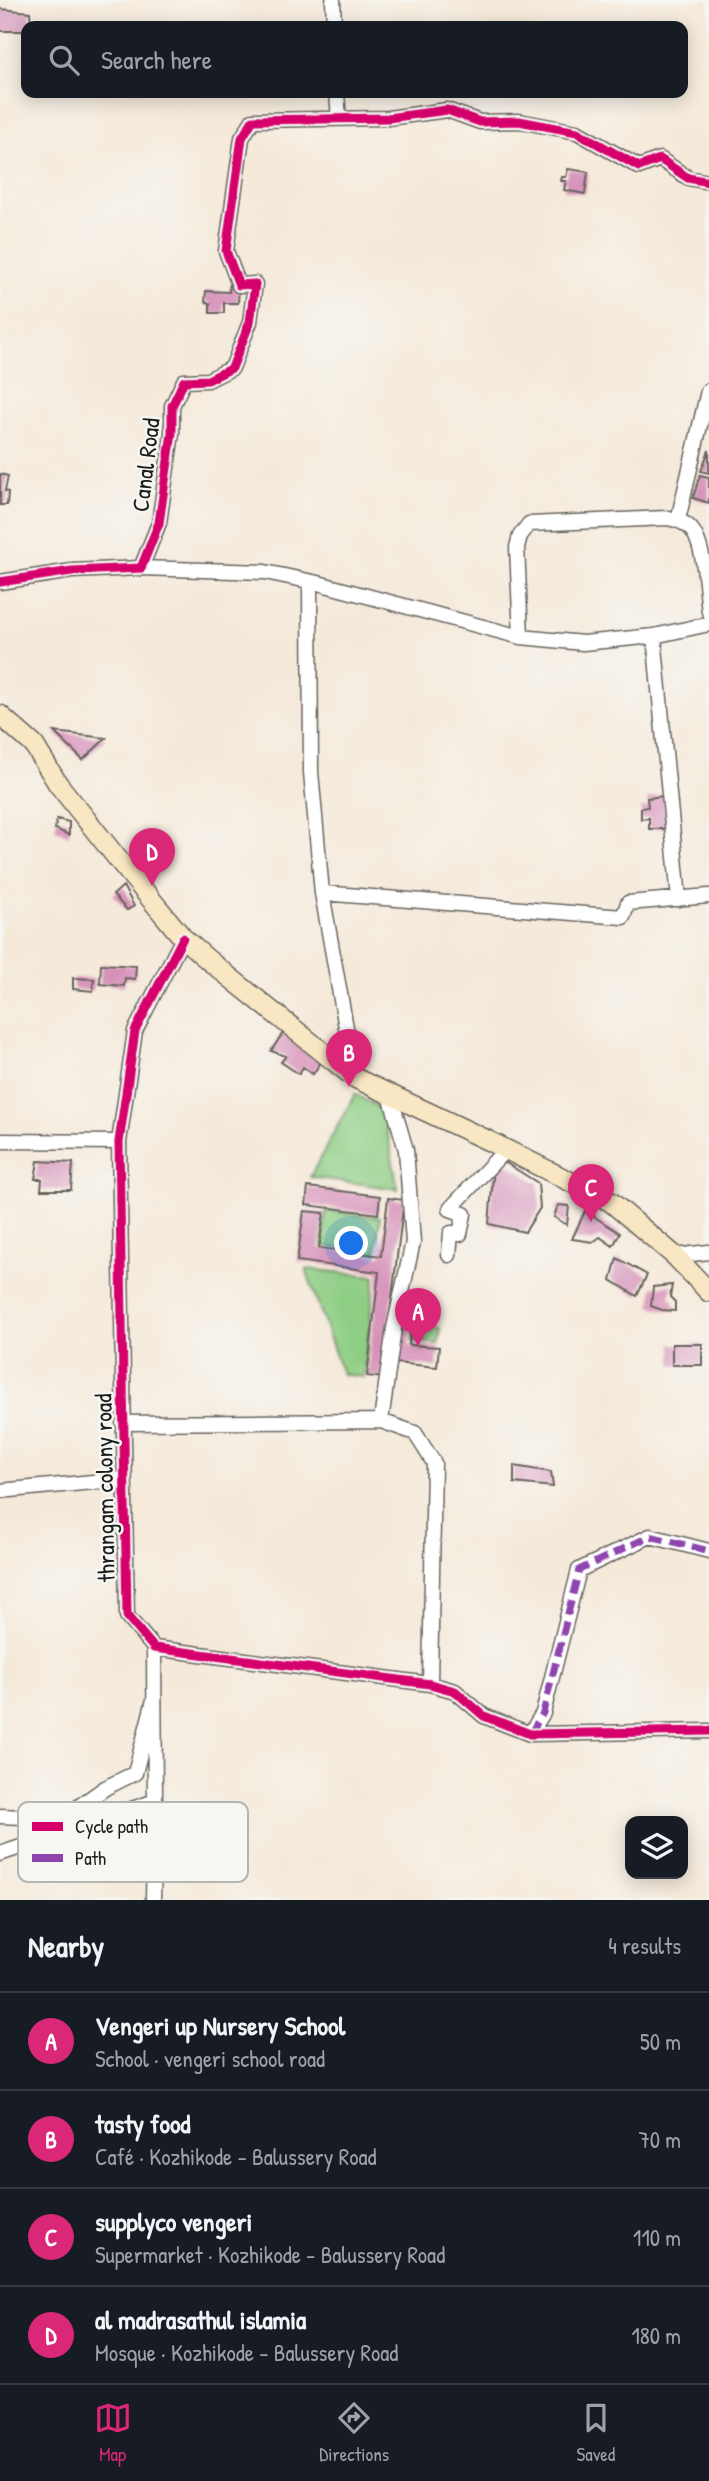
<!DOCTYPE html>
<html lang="en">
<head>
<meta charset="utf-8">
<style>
	:root { --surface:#171b24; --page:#242831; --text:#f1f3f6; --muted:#9ea1a6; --line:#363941; --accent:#db2777 }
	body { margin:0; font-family:"Patrick Hand",sans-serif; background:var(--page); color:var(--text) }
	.controls { position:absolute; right:21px; bottom:21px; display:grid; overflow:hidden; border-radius:14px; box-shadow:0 4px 18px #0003 }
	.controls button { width:63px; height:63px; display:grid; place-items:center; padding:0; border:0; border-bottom:2px solid var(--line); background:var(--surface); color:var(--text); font:35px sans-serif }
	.you { position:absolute; left:352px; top:1244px; width:24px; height:24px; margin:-18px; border:5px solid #fff; border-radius:50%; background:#1a73e8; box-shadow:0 0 0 10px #1a73e833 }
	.badge { display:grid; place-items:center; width:46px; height:46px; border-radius:50%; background:var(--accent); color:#fff; font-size:23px; font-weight:700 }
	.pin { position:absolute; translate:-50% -58px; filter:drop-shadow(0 2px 4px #0008) }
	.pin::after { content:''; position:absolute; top:37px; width:24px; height:21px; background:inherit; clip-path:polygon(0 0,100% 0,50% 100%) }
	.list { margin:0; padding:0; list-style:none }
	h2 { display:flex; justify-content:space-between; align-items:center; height:91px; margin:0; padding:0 28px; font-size:30px }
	h2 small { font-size:23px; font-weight:400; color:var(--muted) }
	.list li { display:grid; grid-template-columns:46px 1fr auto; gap:21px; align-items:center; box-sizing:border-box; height:98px; padding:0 28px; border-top:2px solid var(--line) }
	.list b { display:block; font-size:26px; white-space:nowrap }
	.list p { margin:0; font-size:23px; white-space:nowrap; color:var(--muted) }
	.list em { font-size:23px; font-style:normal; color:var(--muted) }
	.icon { flex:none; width:38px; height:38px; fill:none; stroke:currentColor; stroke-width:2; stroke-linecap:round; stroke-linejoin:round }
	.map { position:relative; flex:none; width:709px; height:1900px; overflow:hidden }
	.search { position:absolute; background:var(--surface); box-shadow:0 4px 18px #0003; left:21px; right:21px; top:21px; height:77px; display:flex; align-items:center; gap:18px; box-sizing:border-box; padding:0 24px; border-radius:14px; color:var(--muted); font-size:26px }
	.sheet { height:483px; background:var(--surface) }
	nav { display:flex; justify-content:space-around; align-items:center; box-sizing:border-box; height:98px; border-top:2px solid var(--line); background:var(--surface); font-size:19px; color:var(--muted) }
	nav a { display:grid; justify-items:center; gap:4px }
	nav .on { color:var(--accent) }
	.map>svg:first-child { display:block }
	.green { fill:#8ece84; stroke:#557550; stroke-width:2 }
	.building { fill:#d791b9 }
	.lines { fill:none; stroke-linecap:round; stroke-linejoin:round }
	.street-casing { stroke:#68645e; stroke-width:17 }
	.secondary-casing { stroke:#68645e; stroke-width:22 }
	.street { stroke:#fff; stroke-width:14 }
	.secondary { stroke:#f9e7c3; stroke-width:19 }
	.quiet { stroke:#8e44ad; stroke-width:7; stroke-dasharray:14 7; stroke-linecap:butt }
	.cycleway-casing { stroke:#f6f6f2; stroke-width:13 }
	.cycleway { stroke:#d6006c; stroke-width:9 }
	.labels { text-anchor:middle; stroke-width:5; stroke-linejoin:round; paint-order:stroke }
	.street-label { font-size:24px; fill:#1c1c1c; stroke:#f6f6f2 }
	.key { fill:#f6f6f2; stroke:#b5b5b2; stroke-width:2 }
	.key-label { font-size:19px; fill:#1c1c1c }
</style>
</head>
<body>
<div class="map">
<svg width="709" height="1900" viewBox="0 0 709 1900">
	<rect width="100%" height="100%" fill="#f6f6f2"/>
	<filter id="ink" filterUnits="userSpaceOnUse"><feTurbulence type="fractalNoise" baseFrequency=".0143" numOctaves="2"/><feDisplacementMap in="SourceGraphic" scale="14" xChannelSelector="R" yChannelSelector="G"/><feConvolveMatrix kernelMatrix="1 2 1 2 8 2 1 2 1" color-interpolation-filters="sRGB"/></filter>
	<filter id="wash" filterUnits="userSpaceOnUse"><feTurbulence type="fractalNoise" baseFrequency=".00686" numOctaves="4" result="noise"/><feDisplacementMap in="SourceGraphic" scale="28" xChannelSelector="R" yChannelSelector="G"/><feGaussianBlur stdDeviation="1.57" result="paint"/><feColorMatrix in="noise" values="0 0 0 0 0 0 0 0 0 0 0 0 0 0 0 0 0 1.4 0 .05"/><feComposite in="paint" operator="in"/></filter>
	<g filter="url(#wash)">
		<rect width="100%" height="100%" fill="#f5e9d9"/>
		<!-- green -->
		<path class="green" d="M355 1094 383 1110 398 1189 310 1177Z
			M326 1211 380 1217 376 1253 322 1246Z
			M306 1269 375 1276 364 1377 342 1374Z
			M415 1326 440 1328 438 1344 413 1341Z"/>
		<g id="blocks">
			<!-- building -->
			<path class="building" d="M0 9 30 12 31 26H26V31H0Z
				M568 169 588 172 585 194 564 190 566 181H561L562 177H566Z
				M230 285H239L238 303H224V313H210V303L205 302 206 291 229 292Z
				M709 450V473L701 471Z
				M0 474 8 476 5 491 8 492 7 505H0Z
				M700 475 709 477V503L693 498Z
				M54 732 106 738 83 760Z
				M664 796 667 829H649V818L641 819V808L648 807 647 798Z
				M57 819 69 822V835L55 829Z
				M123 886 134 906 127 910 113 895Z
				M101 964 136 966 135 979 125 978 124 986 100 984Z
				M73 978 94 979 93 991 73 989Z
				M283 1033 323 1059 313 1074 303 1067 299 1074 281 1062 286 1056 271 1051Z
				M38 1161 73 1163 71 1190H41L42 1179H35Z
				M506 1163 538 1183 540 1208 525 1232 489 1224 494 1165Z
				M308 1187 380 1196 378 1214 306 1205Z
				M388 1198 404 1200 382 1378 367 1376 379 1272 297 1261 304 1211 324 1213 319 1248 381 1256Z
				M558 1205 569 1206 567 1225 554 1217Z
				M585 1211 620 1233 613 1246 600 1237 593 1242 572 1239Z
				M617 1258 647 1275 637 1296 611 1280Z
				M672 1285 670 1297 675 1302V1311L662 1310 651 1306 653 1287Z
				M400 1324 411 1325 409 1345 439 1347 437 1367 396 1363Z
				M672 1344H702V1365H672Z
				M514 1466 551 1472 553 1487 514 1483Z"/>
		</g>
	</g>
	<g filter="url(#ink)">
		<use href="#blocks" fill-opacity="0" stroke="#68645e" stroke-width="2"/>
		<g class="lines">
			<defs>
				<path id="street" d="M333 0 334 26
					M337 93 339 119
					M678 520 708 391
					M141 568 265 572 318 583 521 637 583 643 654 636 709 624
					M0 582 72 571 141 568 159 523 172 433V406L184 381 208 380 232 368 250 322 255 284 239 285 226 251 242 138 253 120 388 118 447 110 480 122 519 121 577 132 639 167 660 159 688 178 709 182
					M310 582 311 772 322 893
					M654 636 679 899
					M521 637 517 547 520 536 529 524 667 518C674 519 682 521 688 526 705 539 706 590 709 612
					M183 938 135 1031 119 1142 127 1616 154 1648 430 1684 455 1691 484 1716 530 1734 709 1731
					M355 1078 322 893 623 917 628 903 709 896
					M0 1141 119 1142
					M449 1255 451 1233 460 1234 464 1214 450 1209 506 1149
					M675 1256 709 1252
					M381 1421 394 1328 413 1242 406 1150 390 1095
					M123 1423 381 1421 415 1433 434 1463 430 1684
					M0 1491 124 1479
					M154 1648 155 1801
					M530 1734 543 1713 579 1570 650 1536 709 1551
					M0 1816 23 1817 74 1810 105 1788 135 1773 154 1700
					M0 1854 155 1801 153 1900"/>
				<path id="secondary" d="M0 715 34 745 58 784 121 863 183 938 207 959 355 1078 489 1141 611 1202 675 1256 709 1292"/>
			</defs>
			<!-- street casing -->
			<use href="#street" class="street-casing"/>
			<!-- secondary casing -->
			<use href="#secondary" class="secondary-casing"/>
			<!-- street -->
			<use href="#street" class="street"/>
			<!-- secondary -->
			<use href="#secondary" class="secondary"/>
			<!-- quiet -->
			<path class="quiet" d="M530 1734 543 1713 579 1570 650 1536 709 1551"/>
			<defs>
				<path id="cycleway" d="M0 582 72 571 141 568 159 523 172 433V406L184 381 208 380 232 368 250 322 255 284 239 285 226 251 242 138 253 120 388 118 447 110 480 122 519 121 577 132 639 167 660 159 688 178 709 182
					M183 938 135 1031 119 1142 127 1616 154 1648 430 1684 455 1691 484 1716 530 1734 709 1731"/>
			</defs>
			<!-- cycleway casing -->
			<use href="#cycleway" class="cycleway-casing"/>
			<!-- cycleway -->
			<use href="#cycleway" class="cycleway"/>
		</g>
	</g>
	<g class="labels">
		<!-- street labels -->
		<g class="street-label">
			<text transform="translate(146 465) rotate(-83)" y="8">Canal Road</text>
			<text transform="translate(105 1488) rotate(-91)" y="8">thrangam colony road</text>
		</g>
	</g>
	<!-- legend -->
	<rect x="18" y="1802" width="230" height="80" rx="10" class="key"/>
	<rect x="32" y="1822" width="31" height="9" fill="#d6006c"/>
	<rect x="32" y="1854" width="31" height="8" fill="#8e44ad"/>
	<g class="key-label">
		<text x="75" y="1833">Cycle path</text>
		<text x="75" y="1865">Path</text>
	</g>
</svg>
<div class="controls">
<button><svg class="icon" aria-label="layers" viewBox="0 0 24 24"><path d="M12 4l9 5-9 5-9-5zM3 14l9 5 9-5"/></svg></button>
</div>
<div class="you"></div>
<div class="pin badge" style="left:418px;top:1346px">A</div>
<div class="pin badge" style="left:349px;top:1087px">B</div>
<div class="pin badge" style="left:591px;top:1222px">C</div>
<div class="pin badge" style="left:152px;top:886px">D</div>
<div class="search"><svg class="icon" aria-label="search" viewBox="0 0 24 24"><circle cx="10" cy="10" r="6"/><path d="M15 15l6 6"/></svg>Search here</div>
</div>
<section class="sheet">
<h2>Nearby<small>4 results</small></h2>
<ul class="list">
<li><span class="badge">A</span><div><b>Vengeri up Nursery School</b><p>School · vengeri school road</p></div><em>50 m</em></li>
<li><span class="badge">B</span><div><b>tasty food</b><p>Café · Kozhikode - Balussery Road</p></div><em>70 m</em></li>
<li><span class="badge">C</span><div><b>supplyco vengeri</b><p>Supermarket · Kozhikode - Balussery Road</p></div><em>110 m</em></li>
<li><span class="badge">D</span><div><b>al madrasathul islamia</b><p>Mosque · Kozhikode - Balussery Road</p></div><em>180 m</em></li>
</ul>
</section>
<nav>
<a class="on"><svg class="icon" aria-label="map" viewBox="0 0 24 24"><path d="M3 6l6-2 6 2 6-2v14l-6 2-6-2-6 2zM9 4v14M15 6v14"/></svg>Map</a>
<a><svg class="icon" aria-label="directions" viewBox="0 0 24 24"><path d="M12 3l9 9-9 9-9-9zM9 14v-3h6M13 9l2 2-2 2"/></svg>Directions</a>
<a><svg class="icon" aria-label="saved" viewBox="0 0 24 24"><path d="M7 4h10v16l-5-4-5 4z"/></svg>Saved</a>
</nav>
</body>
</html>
